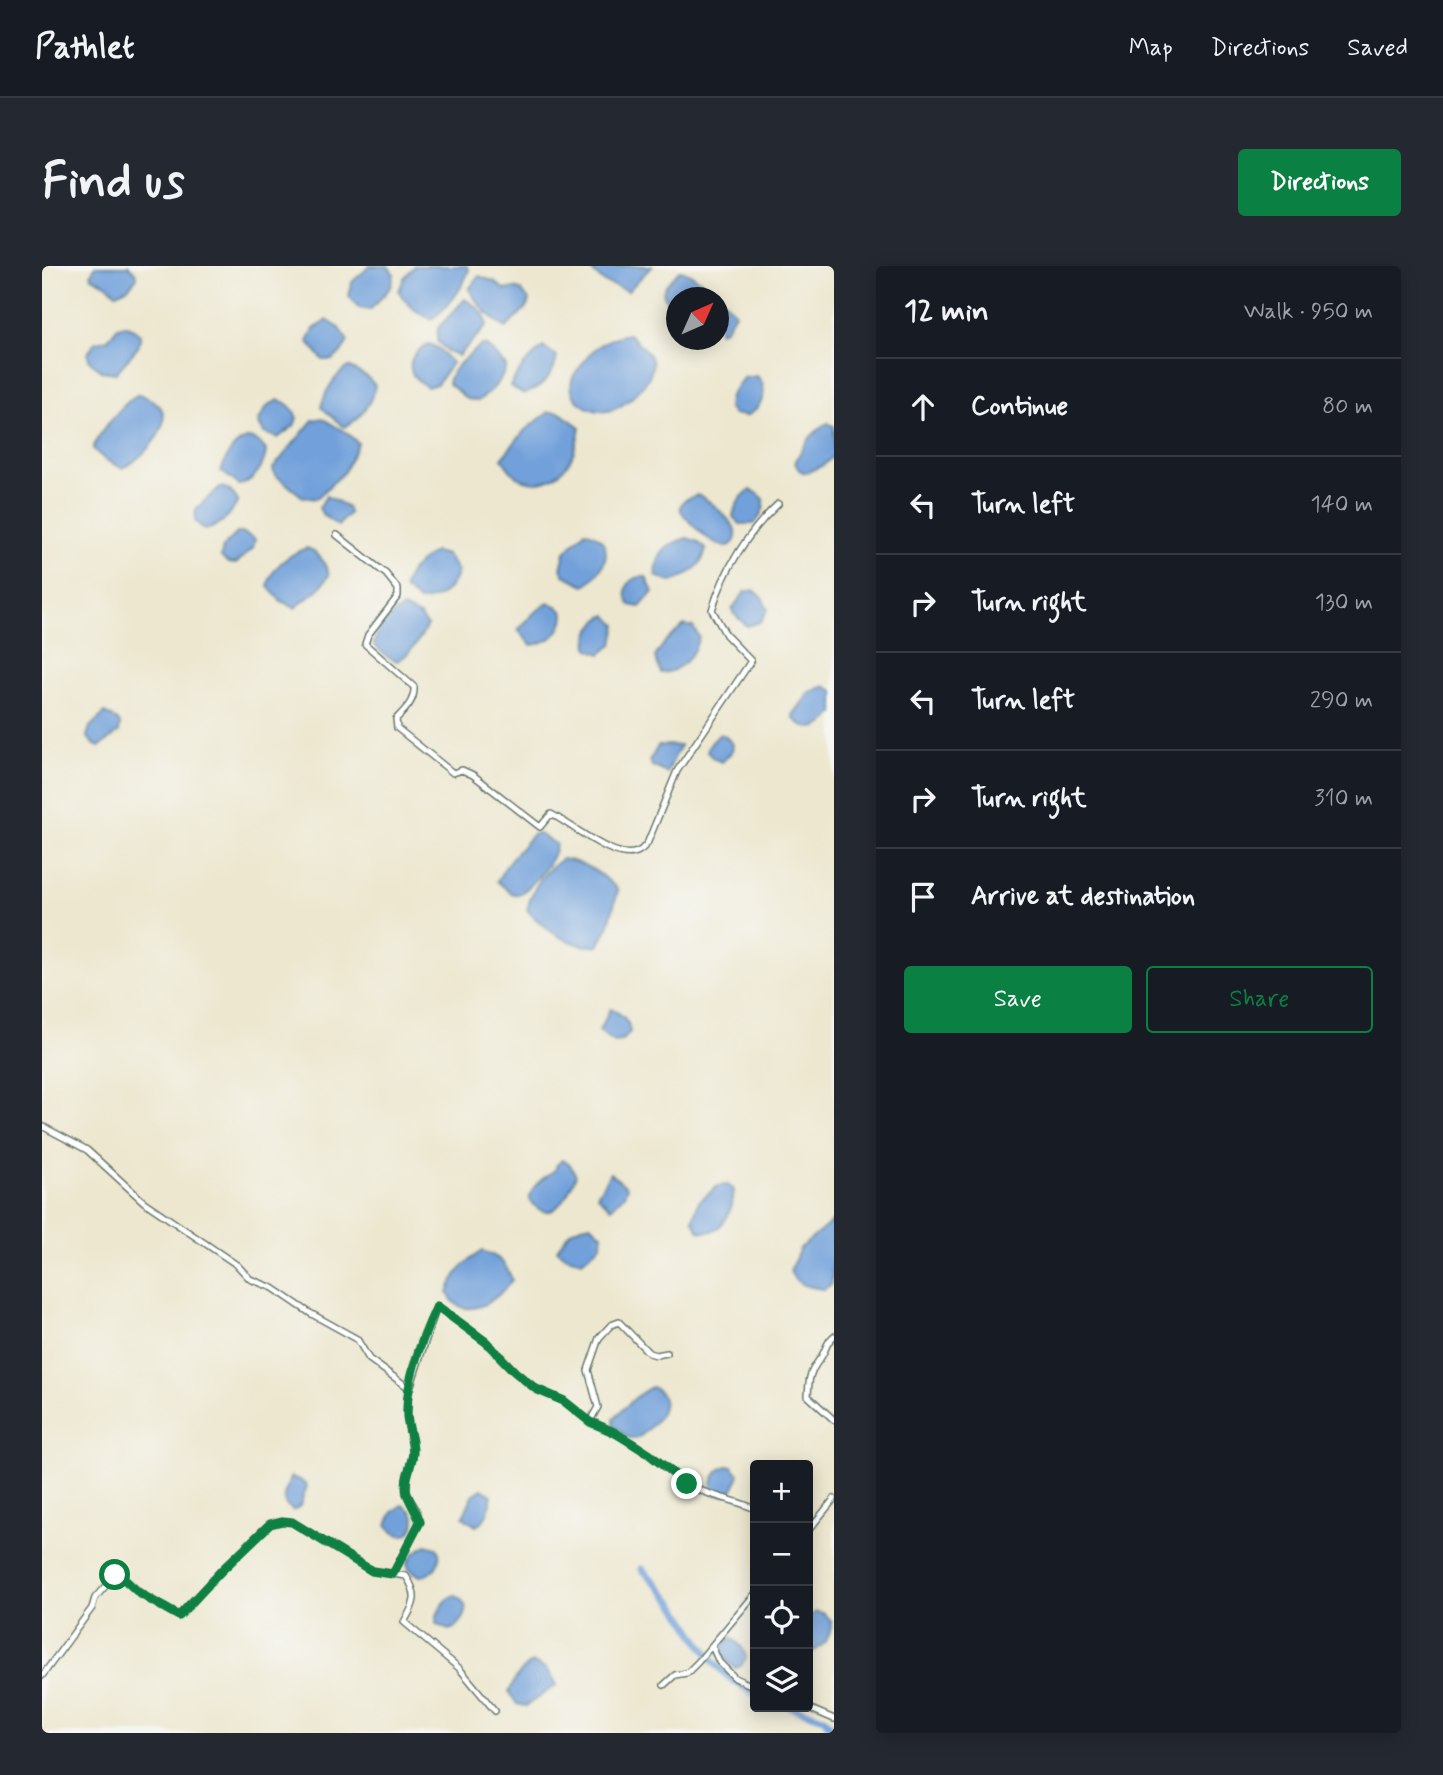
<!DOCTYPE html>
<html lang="en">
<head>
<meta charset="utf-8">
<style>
	:root { --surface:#171b24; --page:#242831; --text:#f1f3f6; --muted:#9ea1a6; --line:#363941; --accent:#0b8043 }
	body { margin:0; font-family:Mynerve,sans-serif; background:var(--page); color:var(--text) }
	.controls { position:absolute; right:21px; bottom:21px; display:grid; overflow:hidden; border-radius:7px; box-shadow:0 4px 18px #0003 }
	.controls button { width:63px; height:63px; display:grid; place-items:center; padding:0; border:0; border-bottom:2px solid var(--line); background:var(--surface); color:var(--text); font:35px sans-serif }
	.compass { position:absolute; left:624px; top:21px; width:63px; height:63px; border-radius:50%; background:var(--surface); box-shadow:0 4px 18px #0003; rotate:45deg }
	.stop { position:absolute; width:21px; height:21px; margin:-16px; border:5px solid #0b8043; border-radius:50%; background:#fff }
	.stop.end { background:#0b8043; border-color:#fff; box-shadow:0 2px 7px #0008 }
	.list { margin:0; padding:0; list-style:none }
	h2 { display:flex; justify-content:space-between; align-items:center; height:91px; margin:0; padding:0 28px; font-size:30px }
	h2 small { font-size:23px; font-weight:400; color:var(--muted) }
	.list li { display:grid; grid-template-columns:46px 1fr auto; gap:21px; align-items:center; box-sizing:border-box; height:98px; padding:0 28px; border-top:2px solid var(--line) }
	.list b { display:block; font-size:26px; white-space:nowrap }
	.list em { font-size:23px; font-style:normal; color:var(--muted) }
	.actions { display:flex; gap:14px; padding:21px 28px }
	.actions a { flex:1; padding:16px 0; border:2px solid var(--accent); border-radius:7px; text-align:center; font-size:24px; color:var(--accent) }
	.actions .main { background:var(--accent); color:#fff }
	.icon { flex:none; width:38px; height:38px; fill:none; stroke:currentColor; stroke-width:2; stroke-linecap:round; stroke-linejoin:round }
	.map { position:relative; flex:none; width:792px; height:1467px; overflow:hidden; border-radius:7px }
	header { display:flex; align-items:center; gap:42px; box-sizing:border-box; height:98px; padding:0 35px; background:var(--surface); border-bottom:2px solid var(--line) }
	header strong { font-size:33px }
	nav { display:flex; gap:38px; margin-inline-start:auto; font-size:24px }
	.intro { display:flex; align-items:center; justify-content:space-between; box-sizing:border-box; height:168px; padding:0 42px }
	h1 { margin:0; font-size:49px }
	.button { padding:18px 32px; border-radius:7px; background:var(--accent); color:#fff; font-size:24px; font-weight:700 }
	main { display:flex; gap:42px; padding:0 42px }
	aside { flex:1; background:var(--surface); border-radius:7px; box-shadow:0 4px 18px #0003 }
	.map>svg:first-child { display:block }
	.water { fill:#71a0da; stroke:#486e87; stroke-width:2 }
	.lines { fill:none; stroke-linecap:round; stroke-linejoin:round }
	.canal { stroke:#71a0da; stroke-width:7 }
	.street-casing { stroke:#67786a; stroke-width:8 }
	.street { stroke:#fff; stroke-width:5 }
	.route { stroke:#0b8043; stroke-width:9 }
</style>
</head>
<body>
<header>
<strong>Pathlet</strong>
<nav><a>Map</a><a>Directions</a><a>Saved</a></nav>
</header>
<div class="intro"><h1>Find us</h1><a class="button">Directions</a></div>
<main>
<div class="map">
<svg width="792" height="1467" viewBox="0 0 792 1467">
	<rect width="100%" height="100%" fill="#f6f6f2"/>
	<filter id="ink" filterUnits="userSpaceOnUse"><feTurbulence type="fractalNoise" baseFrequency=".0143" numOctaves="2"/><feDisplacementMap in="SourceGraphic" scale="14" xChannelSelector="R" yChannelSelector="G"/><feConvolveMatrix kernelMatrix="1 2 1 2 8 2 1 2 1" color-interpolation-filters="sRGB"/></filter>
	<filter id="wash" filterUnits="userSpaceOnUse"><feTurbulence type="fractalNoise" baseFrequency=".00686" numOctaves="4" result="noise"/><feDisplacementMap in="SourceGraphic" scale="28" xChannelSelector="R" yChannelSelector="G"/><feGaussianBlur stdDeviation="1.57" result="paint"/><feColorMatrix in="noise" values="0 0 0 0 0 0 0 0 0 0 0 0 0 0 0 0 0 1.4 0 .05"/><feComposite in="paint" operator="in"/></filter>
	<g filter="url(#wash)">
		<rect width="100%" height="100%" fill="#ede7cf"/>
		<!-- water -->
		<path class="water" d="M53 0H87L94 7 95 12 86 22 74 27 64 18 50 11 49 8Z
			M328 0H346L352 8 349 21 328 44 317 42 307 30 310 16Z
			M372 0H425L427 4C420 23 407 42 389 53 375 46 364 39 357 25L362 12Z
			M545 0H610L586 25 561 16Z
			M638 4C652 6 684 35 693 47L684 62 677 66 676 32H634V57L632 53 634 47 625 37 621 26 624 19Z
			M437 10 453 16 463 24 472 22 479 24 487 34 485 41 464 62C449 53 435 38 427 23Z
			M423 33C435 41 444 46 445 60L416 90 406 86 395 75 396 62Z
			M285 54 296 61 306 75 299 87 290 94H281L266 76 272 63Z
			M83 59 92 63 99 70 96 81 74 107 59 105 47 94 46 87 52 77 66 73 76 61Z
			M587 68C594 75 604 83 609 92 618 110 582 144 565 145 548 147 525 134 530 114 531 109 536 104 539 100 550 82 566 71 587 68Z
			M387 78 396 82 410 97 395 118 386 121C362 109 363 90 387 78Z
			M440 79 445 80 464 100C460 116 448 126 436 135L425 133 406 117C408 102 428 89 440 79Z
			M501 81 515 90C513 109 499 122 482 128L468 120 481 100Z
			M306 101 324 110 333 119C331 135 317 155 302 161L279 141C283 126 292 110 306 101Z
			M715 110C729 125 719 142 704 150L691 148 686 141 688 130 701 112Z
			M97 128C105 132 116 135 120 144 129 164 97 196 80 202L63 194 51 183C55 168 83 135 97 128Z
			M237 134C246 137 252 143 255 152L252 160 236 172 222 167 216 156 226 139Z
			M507 146H517L538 161C536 172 533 187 526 197 506 225 475 221 460 192L483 164Z
			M280 152 305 167 316 177 302 206 274 233 261 231 232 208 231 202 271 154Z
			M786 157 792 160V190L780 200 763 207 757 204 753 197C761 179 769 167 786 157Z
			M208 172 218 177 224 184C223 199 212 216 197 219L179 205C185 189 191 176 208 172Z
			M178 221C187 221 192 228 196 235 189 249 179 260 163 264L153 255 154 243Z
			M709 224 717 228 722 234C723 244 719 251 712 258H698L691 251C692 242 699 228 709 224Z
			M655 229C664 232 671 238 678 245 685 252 701 266 691 277 688 280 685 281 681 280 668 278 647 256 639 245L638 241 642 234Z
			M284 230 305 241 307 247 296 260 281 249 277 242Z
			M543 265C576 274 565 304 543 319L522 309 519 303 523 286Z
			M195 267H202L213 273 211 282 194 298 186 297 179 291 181 281Z
			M645 272 654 275 664 283C661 300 645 310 630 316L614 310C614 288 624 278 645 272Z
			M265 282C278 287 283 297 287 309L277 323 253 342 239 335 226 321C228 301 248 288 265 282Z
			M392 286 405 289 416 305C411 323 397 335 377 335L362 322C364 306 379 294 392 286Z
			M598 311H604L611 326 598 341 588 339C582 327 582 314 598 311Z
			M712 324 719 330 726 343 718 356 705 360 691 347 690 343 703 326Z
			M506 337 515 340 522 347C522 366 507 377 489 379L476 364 492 347Z
			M361 342 378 350 385 359C379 372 368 389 355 395L345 391 332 379C335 361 345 351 361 342Z
			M565 349 575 359 571 378 559 388 549 384 546 381C544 368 552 354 565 349Z
			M642 359 651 361 657 371C652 389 639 406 619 407L613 391 623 376Z
			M783 420 792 425V447C780 464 766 467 751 452V449L768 426Z
			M63 447 71 451 78 457 77 466 57 481 51 478 45 470 48 461Z
			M678 468 683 470 691 478 690 486 680 496 672 493 665 486 667 479Z
			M627 479 638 480 625 507 610 500 608 494 616 480Z
			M491 568H497L514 578C512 597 491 618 477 629L469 627 455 615 467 595Z
			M520 593C543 596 561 608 576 624L567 659 556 680C527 682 504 664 485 644 490 623 501 605 520 593Z
			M568 743C579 747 587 754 588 766L579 775 572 776 557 765Z
			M520 894 527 897 534 909C526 930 509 964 487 933 490 917 503 912 514 903V900Z
			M568 907 585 921 582 929 569 942 555 929Z
			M686 919 692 924C691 943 680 972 657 965L651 953 657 935 676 920Z
			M792 954 790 1018 782 1023C767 1021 754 1020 748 1005L758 982Z
			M549 958 560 968 559 979 540 995 525 991 515 984C524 967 530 961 549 958Z
			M440 985C458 991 464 997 470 1014 457 1034 420 1059 406 1027 412 1007 423 996 440 985Z
			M610 1121C637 1134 610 1163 594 1173L587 1172 572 1160V1152C582 1142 598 1125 610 1121Z
			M685 1200H690L697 1208C693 1223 688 1233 672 1228 666 1217 674 1204 685 1200Z
			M249 1211 258 1214 265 1220 258 1240 252 1245 243 1238 242 1229Z
			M440 1223 450 1229C447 1242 446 1254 434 1260L421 1251 431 1229Z
			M361 1239C388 1252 362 1287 345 1258L351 1246Z
			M384 1279 395 1282C402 1294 392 1310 378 1310L367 1303 365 1297 371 1288Z
			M413 1329C429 1340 426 1350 413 1362L407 1364 394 1358C394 1346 402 1334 413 1329Z
			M774 1346 781 1347 789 1354C791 1366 783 1380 772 1385L766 1383V1351Z
			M688 1371C697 1377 702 1382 704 1392L699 1400 693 1402 679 1390 676 1384Z
			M491 1397 504 1402 515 1419 484 1440 475 1438 467 1426C472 1414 479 1402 491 1397Z"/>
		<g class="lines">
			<!-- canal -->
			<path class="canal" d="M600 1303C612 1315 624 1326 634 1340 659 1376 671 1408 713 1428
				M748 1441 782 1452 792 1465"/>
		</g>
	</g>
	<g filter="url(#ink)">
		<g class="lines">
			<defs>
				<path id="street" d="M295 269 344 308 356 323V330L326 369 323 378 372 421C373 435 363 444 354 453L355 462 411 507 420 504 431 509 498 561 509 548C530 558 575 598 597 585 600 584 602 580 605 578L635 505 709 395 684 369 670 344C682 304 706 266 736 238
					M0 860 45 884 102 936 195 999 208 1013 231 1022 268 1047 315 1073 327 1093 367 1122
					M792 1070C783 1077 784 1086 777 1094 767 1108 767 1112 766 1130L792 1154
					M625 1087 614 1089 607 1087 577 1056 569 1059 557 1072 546 1104 556 1141 548 1155C569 1164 587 1174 605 1187 618 1196 629 1208 643 1217 666 1231 690 1232 713 1243
					M766 1265 792 1233
					M351 1308 378 1256 374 1243 364 1227 365 1210 371 1188 365 1151 366 1128 395 1040 444 1076 473 1106 494 1123 522 1135 548 1155
					M670 1380 677 1396 693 1412 713 1421
					M0 1410 50 1342 53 1332 73 1309C83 1312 89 1320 97 1326 109 1336 123 1343 137 1350L179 1305 228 1258 240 1255 250 1256 330 1305 364 1310C377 1329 373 1338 362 1356L417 1402 453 1445
					M622 1419 633 1409 645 1407 656 1396 713 1328
					M764 1441 792 1453"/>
			</defs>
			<!-- street casing -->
			<use href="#street" class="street-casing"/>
			<!-- street -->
			<use href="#street" class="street"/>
		</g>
	</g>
	<g class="lines" filter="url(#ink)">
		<!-- route -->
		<path class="route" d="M73 1309 80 1311 97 1327 137 1350 179 1305 228 1258 240 1255 250 1256 330 1305 351 1308 378 1256C375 1246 367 1236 365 1227 361 1213 371 1199 371 1185 371 1172 365 1160 365 1148 364 1113 380 1072 395 1040L444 1076 473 1106 494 1123 522 1135 548 1156 572 1166 607 1188 645 1218"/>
	</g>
</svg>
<div class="controls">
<button>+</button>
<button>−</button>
<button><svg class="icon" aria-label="locate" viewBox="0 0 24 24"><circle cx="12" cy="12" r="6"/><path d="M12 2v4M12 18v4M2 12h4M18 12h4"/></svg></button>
<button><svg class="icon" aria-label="layers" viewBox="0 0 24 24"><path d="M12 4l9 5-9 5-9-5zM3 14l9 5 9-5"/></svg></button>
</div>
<svg class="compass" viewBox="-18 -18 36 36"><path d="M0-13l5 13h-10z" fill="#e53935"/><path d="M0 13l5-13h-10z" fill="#9ea1a6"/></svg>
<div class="stop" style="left:73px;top:1309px"></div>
<div class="stop end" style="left:645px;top:1218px"></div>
</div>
<aside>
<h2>12 min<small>Walk · 950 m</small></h2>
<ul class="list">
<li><svg class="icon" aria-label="ahead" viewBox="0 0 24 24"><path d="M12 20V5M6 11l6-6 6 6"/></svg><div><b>Continue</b></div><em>80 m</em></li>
<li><svg class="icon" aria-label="left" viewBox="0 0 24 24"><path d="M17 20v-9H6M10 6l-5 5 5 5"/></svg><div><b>Turn left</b></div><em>140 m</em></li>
<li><svg class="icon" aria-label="right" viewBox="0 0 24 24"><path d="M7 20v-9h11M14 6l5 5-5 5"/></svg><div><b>Turn right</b></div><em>130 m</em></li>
<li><svg class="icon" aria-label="left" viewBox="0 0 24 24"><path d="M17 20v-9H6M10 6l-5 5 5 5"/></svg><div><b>Turn left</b></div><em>290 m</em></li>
<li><svg class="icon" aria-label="right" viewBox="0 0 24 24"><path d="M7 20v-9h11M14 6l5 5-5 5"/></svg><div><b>Turn right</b></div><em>310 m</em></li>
<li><svg class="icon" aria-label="arrive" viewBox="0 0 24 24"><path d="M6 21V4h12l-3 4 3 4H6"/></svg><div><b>Arrive at destination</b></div></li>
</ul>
<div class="actions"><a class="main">Save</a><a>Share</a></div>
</aside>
</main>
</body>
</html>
